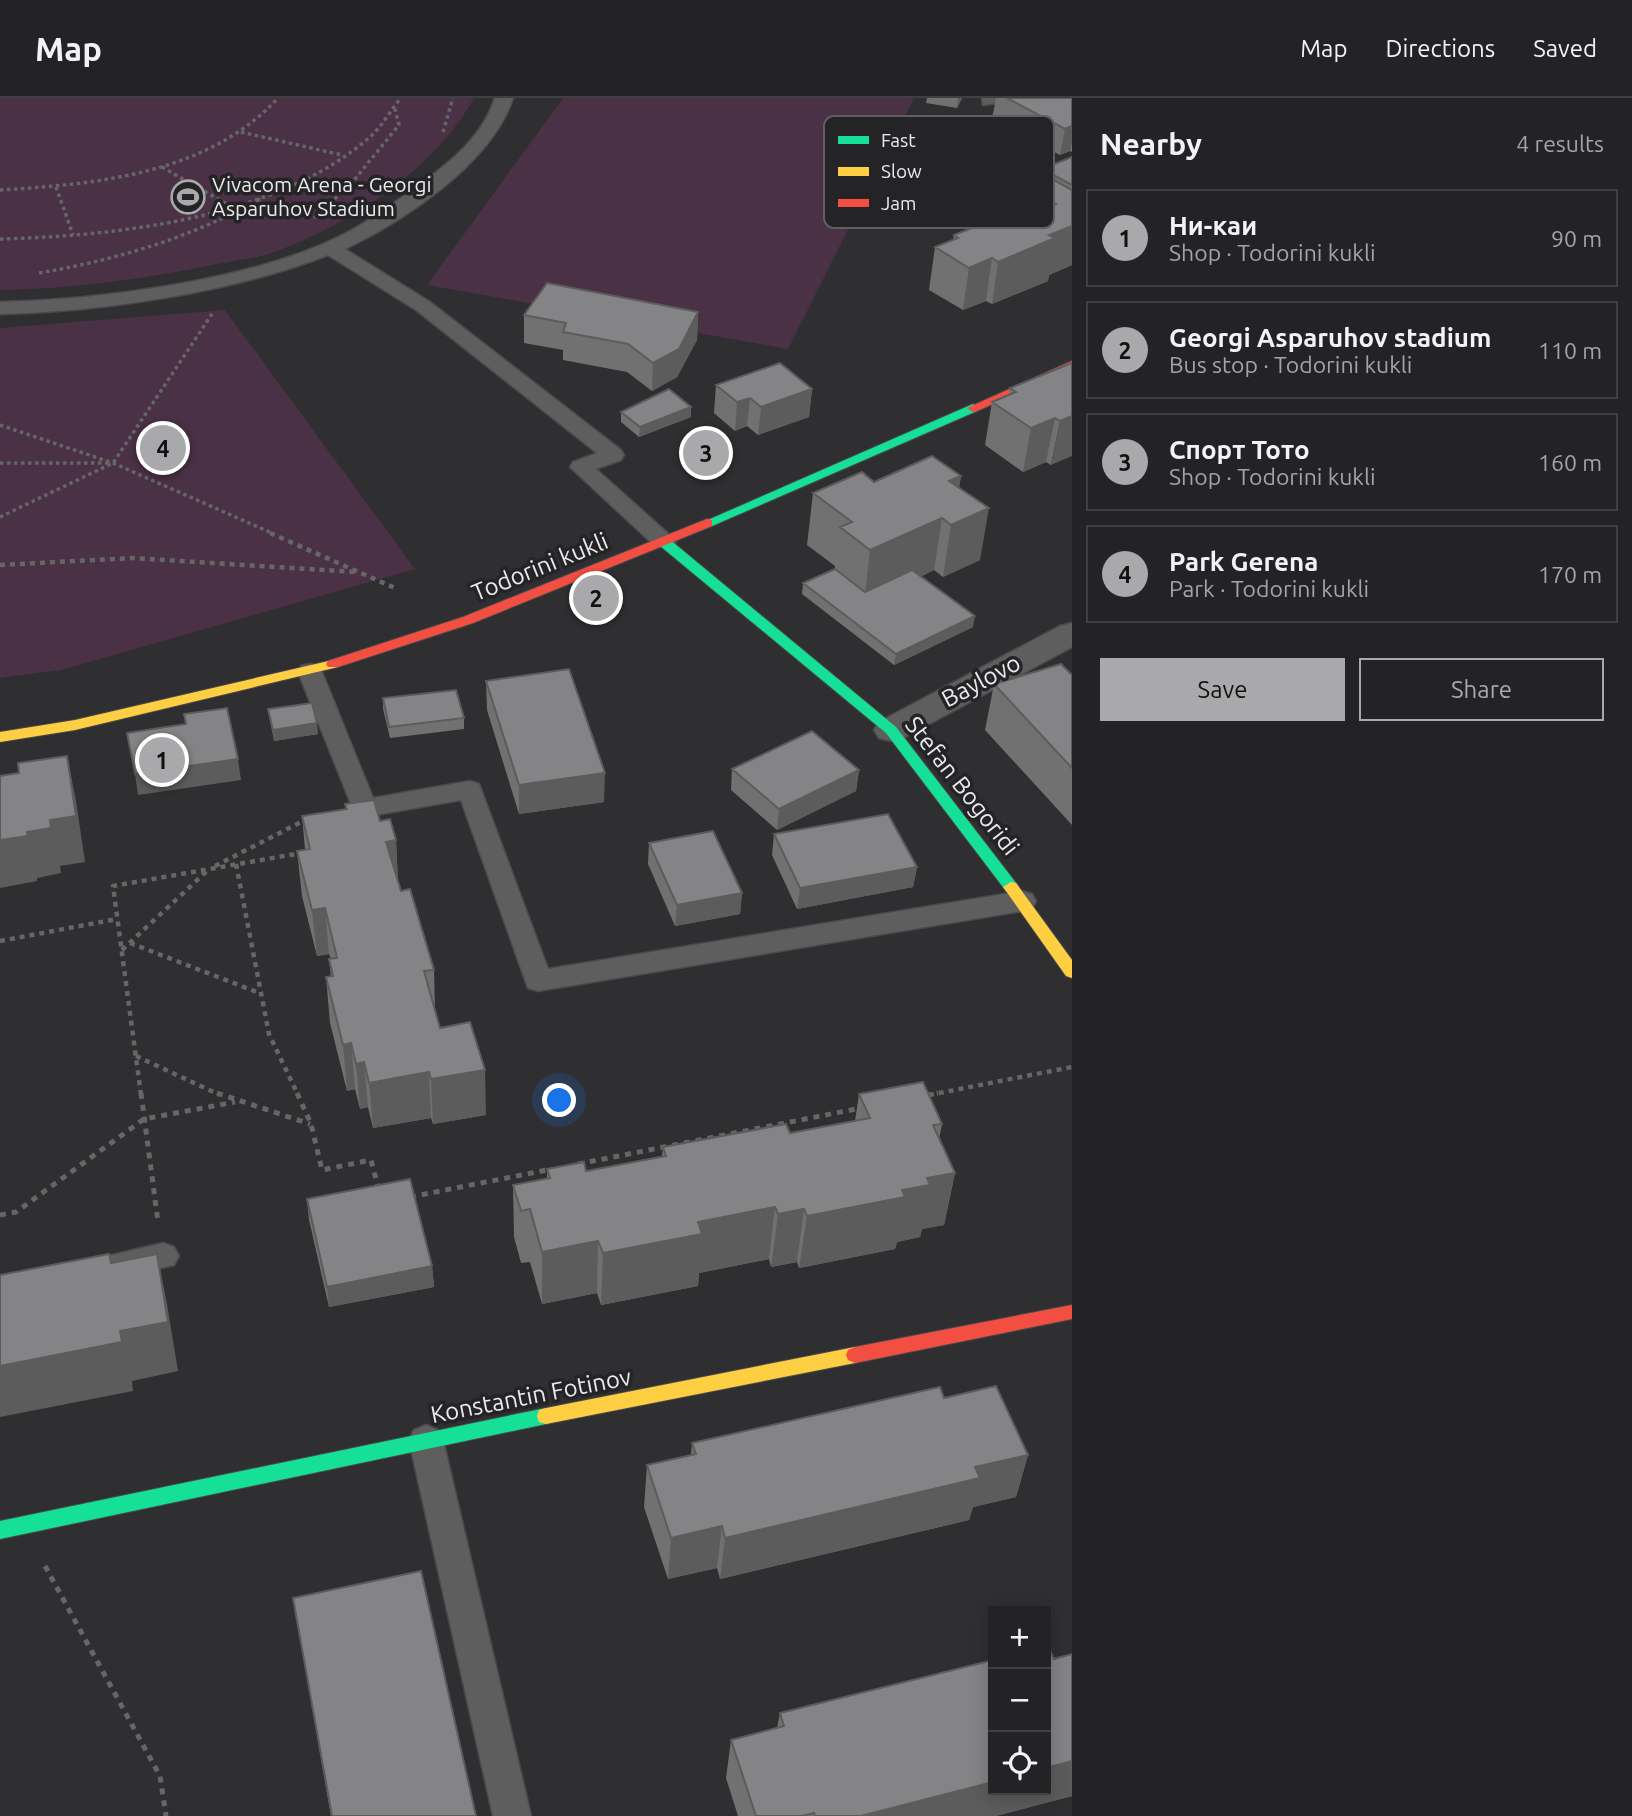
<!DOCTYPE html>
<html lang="en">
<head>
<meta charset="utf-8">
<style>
	:root { --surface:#232224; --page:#2f2f31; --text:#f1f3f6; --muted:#a3a4a6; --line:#403f41; --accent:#a9a8aa }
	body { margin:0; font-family:Ubuntu,sans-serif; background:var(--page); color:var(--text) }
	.controls { position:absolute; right:21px; bottom:21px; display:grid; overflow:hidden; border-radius:0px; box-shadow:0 4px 18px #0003 }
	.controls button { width:63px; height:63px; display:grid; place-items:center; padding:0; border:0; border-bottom:2px solid var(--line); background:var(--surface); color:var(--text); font:35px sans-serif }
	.you { position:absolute; left:560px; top:1003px; width:24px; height:24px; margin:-18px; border:5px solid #fff; border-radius:50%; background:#1a73e8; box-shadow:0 0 0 10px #1a73e833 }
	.badge { display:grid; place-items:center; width:46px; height:46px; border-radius:50%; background:var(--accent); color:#111; font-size:23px; font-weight:700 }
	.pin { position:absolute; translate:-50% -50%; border:4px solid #fff; box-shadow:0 2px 7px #0006 }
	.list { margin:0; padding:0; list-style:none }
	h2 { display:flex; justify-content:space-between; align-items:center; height:91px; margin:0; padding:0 28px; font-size:30px }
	h2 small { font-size:23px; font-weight:400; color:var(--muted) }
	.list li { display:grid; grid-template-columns:46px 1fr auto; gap:21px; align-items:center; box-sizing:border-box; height:98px; margin:0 14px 14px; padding:0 14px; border:2px solid var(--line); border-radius:0px }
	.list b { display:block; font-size:26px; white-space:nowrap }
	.list p { margin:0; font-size:23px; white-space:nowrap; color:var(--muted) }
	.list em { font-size:23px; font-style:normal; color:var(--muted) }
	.actions { display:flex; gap:14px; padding:21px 28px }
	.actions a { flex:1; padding:16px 0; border:2px solid var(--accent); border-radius:0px; text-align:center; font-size:24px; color:var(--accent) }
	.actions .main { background:var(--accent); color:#111 }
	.icon { flex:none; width:38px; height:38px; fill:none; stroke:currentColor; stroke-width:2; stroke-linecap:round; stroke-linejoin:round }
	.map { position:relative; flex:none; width:1072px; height:1718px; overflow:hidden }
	header { display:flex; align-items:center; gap:42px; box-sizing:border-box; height:98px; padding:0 35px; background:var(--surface); border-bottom:2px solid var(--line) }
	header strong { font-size:33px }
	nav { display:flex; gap:38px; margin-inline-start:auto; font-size:24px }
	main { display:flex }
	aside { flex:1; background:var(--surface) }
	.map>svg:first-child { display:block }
	.green { fill:#4a3146 }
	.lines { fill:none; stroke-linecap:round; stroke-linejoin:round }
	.lane-casing { stroke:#4a494b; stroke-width:3 }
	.street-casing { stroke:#4a494b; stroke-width:3 }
	.fast-casing { stroke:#4a494b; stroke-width:2 }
	.slow-casing { stroke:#4a494b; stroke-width:2 }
	.jam-casing { stroke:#4a494b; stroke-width:2 }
	.path-far2 { stroke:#666667; stroke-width:3.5; stroke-dasharray:3.5 3.5; stroke-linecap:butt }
	.path-far1 { stroke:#666667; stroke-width:4.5; stroke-dasharray:5 5; stroke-linecap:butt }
	.path { stroke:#666667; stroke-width:5; stroke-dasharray:6 6; stroke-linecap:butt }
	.lane { fill:#5e5e5f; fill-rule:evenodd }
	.street { fill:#5e5e5f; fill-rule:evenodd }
	.fast { fill:#16e098; fill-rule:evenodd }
	.slow { fill:#ffcf43; fill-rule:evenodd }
	.jam { fill:#f24e42; fill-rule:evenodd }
	.wall { fill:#727172 }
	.shaded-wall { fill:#5c5c5d }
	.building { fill:#848385; stroke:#5c5c5d; stroke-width:2 }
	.labels { text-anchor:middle; stroke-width:7; stroke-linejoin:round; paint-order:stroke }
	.far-poi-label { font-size:21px; fill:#eaeaec; stroke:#242427; text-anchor:start }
	.street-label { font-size:24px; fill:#eaeaec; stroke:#242427 }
	.key { fill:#242427; stroke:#5f5f62; stroke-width:2 }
	.key-label { font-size:19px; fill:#eaeaec }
</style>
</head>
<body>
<header>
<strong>Map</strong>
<nav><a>Map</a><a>Directions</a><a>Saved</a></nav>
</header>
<main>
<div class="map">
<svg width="1072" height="1718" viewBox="0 0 1072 1718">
	<rect width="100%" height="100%" fill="#2f2e30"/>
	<!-- green -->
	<path class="green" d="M0 0H474C436 70 353 124 280 152 261 160 237 162 217 166 146 181 72 191 0 192Z
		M563 0H914L788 251 427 187Z
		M225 212 415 471 61 572 0 580V230Z"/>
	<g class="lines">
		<defs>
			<path id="lane" d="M495 0H513C492 65 404 123 345 151L430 204 621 352 624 357 621 362 596 371 672 439 676 444 672 449H656L570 369 573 364 597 355 416 212 328 157C234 194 101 214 0 216V204C98 202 245 183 334 141 365 127 392 106 419 87 452 63 482 39 495 0Z
				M982 0H1009L1006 4 983 7Z
				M310 566 319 568 322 574 373 700 470 683 479 686 548 871 1022 793 1032 796 1036 803 1032 810 1022 813 538 893 528 890 461 702 364 719 355 716 298 574 301 568Z
				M163 1145 174 1149 179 1158 174 1167 119 1180 108 1176 103 1167 108 1158Z
				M426 1327 438 1332 443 1342 531 1718H493L409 1342 414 1332Z"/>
			<path id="street" d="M1072 525V549L903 640 891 643 879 640 874 632 879 624 1060 528Z"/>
			<path id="fast" d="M973 306 979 310 977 313 712 428H702L701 425Z
				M664 440 669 441 896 629 1016 785 1019 789 1016 793H1006L886 635 659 447 658 444Z
				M546 1310 553 1312 555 1318 553 1324 546 1326 0 1441V1423Z"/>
			<path id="slow" d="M333 562 338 563 340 566 338 569 75 632 0 644V634L75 622Z
				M1011 784 1016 785 1072 862V880L1066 878 1006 793 1003 789Z
				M855 1249 862 1252 864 1257 862 1262 855 1265 546 1326 539 1324 537 1318 539 1312 546 1310Z"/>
			<path id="jam" d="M1072 263V271L977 313 973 314 967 310Z
				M707 421 712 422V428L473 525 338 569H328L326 566 328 563 463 519Z
				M1072 1207V1221L855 1265 848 1262 846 1257 848 1252 855 1249Z"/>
		</defs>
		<!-- lane casing -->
		<use href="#lane" class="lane-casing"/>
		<!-- street casing -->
		<use href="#street" class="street-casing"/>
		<!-- fast casing -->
		<use href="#fast" class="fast-casing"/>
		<!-- slow casing -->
		<use href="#slow" class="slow-casing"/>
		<!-- jam casing -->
		<use href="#jam" class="jam-casing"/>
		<!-- path-far2 -->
		<path class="path-far2" d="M241 34 342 57
			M443 34 453 0
			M162 69 230 108
			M56 89 73 137
			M0 92C98 86 208 76 278 0
			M314 120 350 87 399 27 395 11
			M0 141C118 138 279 120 371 38 382 28 391 12 401 0
			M39 175C120 161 193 139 264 99
			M0 327 113 365 274 436
			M0 365H108
			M0 419 113 365 212 216"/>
		<!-- path-far1 -->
		<path class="path-far1" d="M270 435 395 490
			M0 467 132 460 356 474
			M236 766 269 936 298 997
			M215 768 307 721
			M0 843 117 821
			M130 845 262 896
			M122 852 208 772
			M136 958 220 997
			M141 997 113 788 301 755
			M929 997 1072 969"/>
		<!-- path -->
		<path class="path" d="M141 995 158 1124
			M217 995 310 1026
			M297 995 311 1026 322 1072 371 1062 379 1093
			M925 998 938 995
			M578 1066 861 1010
			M410 1099 552 1071
			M0 1117 16 1114 144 1021 235 1004
			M45 1468 160 1678 166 1718"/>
		<!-- lane -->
		<use href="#lane" class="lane"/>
		<!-- street -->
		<use href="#street" class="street"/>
		<!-- fast -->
		<use href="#fast" class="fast"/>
		<!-- slow -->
		<use href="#slow" class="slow"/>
		<!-- jam -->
		<use href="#jam" class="jam"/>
	</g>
	<!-- wall -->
	<path class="wall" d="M927 0H962L957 10 926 5Z
		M996 0H1072V54L1070 53 1060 57 992 21Z
		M1072 59V167L1049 177 1048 183 992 206 986 203 963 212 929 192 935 149 953 142 954 137 995 121 971 107 977 66 1041 75 1042 71Z
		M698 214 697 242 677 279 652 293 627 274 563 262V252L524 245V217Z
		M1072 265 1051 367 1046 364 1023 374 985 347 992 304 1009 297 1010 290Z
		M716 287 812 291 809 319 758 337 747 328 735 333 714 315Z
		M691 309V319L639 339 621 324V314Z
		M687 341 725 359 704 366 687 352Z
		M961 378 959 389 980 462 943 479 934 472 920 479 973 529 894 567 802 496 803 485 835 471V468L807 447 813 395 874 384Z
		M1072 577V727L985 632 994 586Z
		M486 583 604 704 519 716 487 612Z
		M383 600 464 620V631L390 640 383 611Z
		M268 611 318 636 274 643Z
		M732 671 859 672 856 693 777 732 731 692Z
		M345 706 380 723 396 742 398 784 401 793 434 872 435 913 440 930 486 1017 433 1026 431 1020 373 1030 368 1009 360 1011 355 991 347 993 330 925 326 879H331L329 861H331L329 856 317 858 302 798 297 753 305 751 302 718 346 712Z
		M774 736 917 769 913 789 797 811 772 757Z
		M649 745 742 795 740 816 675 828 648 766Z
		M859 996 942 1026 939 1041 955 1075 944 1127 922 1131 920 1139 897 1144 895 1151 799 1170 797 1164 771 1169 769 1161 699 1175 698 1188 601 1207 597 1195 542 1206 530 1164 521 1165 514 1139 513 1087 547 1080V1071L586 1073 662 1058 663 1049 790 1035 855 1023Z
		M307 1101 432 1168 434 1189 329 1209 309 1122Z
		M944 1300 1028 1357 1016 1399 973 1409 969 1422 720 1481 717 1470 668 1481 644 1409 647 1367 691 1357 692 1345Z
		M293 1500 476 1718H331Z
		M1072 1556V1698L996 1718H738L726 1680 731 1642 777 1630 780 1615Z"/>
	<!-- shaded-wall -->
	<path class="shaded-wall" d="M958 0H962L957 10Z
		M1072 28V44L1070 53 1060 57 1065 31Z
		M1043 99 1036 140 1032 142 1039 100Z
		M1072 109V167L1049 177 1048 183 992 206 998 164 1049 137Z
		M992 160 986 203 963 212 969 170Z
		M698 214 697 242 677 279 652 293 653 265Z
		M812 291 809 319 758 337 761 309Z
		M750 300 747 328 735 333 737 304Z
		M691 309V319L639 339 640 329Z
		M1072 318V358L1051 367 1060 323Z
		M1055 320 1046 364 1023 374 1031 330Z
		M726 348 725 359 704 366V356Z
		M961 378 953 426 989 410 980 462 943 479 951 427 949 383Z
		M942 420 934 472 864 505 870 452Z
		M975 518 973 529 894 567 896 556Z
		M317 625 318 636 274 643 273 632Z
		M67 658 76 703 85 764 60 768 61 775 37 780V783L0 790V742L27 734 50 722Z
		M238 661 241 682 138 697 135 676Z
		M859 672 856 693 777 732 779 711Z
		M605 675 604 704 519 716V687Z
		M396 742 398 788 386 744Z
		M917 769 913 789 797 811 800 790Z
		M742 795 740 816 675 828 677 807Z
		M325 810 329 856 317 858 312 812Z
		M351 945 355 991 347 993 343 947Z
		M364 964 368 1009 360 1011 356 966Z
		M485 972 486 1017 433 1026 431 981Z
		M429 974 431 1020 373 1030 369 985Z
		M955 1075 944 1127 922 1131 920 1139 897 1144 895 1151 799 1170 807 1118 902 1092 927 1080Z
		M775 1109 769 1161 699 1175 698 1188 601 1207 603 1155 698 1124Z
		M804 1111 797 1164 771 1169 778 1116Z
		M598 1143 597 1195 542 1206V1154Z
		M157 1156 167 1206 178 1273 132 1283 133 1293 0 1319V1268L120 1233Z
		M432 1168 434 1189 329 1209 327 1189Z
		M1028 1357 1016 1399 973 1409 969 1422 720 1481 725 1440 975 1369Z
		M722 1428 717 1470 668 1481 671 1440Z
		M1072 1663V1698L996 1718H861L993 1684V1692H1046V1670Z"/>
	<!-- building -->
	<path class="building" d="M1007 0H1072V28L1065 31Z
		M1005 55 1072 92V128L1049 137 1055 140 998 164 992 160 969 170 935 149 958 140 954 137 1010 115 1019 120 1056 106 1043 99 1039 100 977 66Z
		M1072 59V87L1042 71Z
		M547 185 698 214 679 251 653 265 628 246 563 234 566 225 524 217Z
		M780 265 812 291 761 309 750 300 737 304 716 287Z
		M1072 265V318L1060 323 1055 320 1031 330 992 304 1016 294 1010 290Z
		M669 291 691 309 640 329 621 314Z
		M709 334 726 348 704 356 687 341Z
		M932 358 961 378 949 383 989 410 951 427 942 420 870 452 840 429 852 424 813 395 862 374 874 384Z
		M835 471 865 494 912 472 975 518 896 556 803 485Z
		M1061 566 1072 577V670L994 586Z
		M569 571 605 675 519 687 486 583Z
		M456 592 464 620 389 629 383 600Z
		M312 605 317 625 273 632 268 611Z
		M227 610 238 661 135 676 127 635 186 626 184 616Z
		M812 633 859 672 779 711 732 671Z
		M67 658 76 718 50 722 51 730 27 734 28 738 0 742V678L19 675 18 665Z
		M374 702 380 723 390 721 396 742 386 744 401 793 410 791 434 872 424 873 440 930 470 924 485 972 431 981 429 974 369 985 364 964 356 966 351 945 343 947 326 879 333 878 329 861 337 860 325 810 312 812 297 753 310 751 302 718 347 711 345 706Z
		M888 716 917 769 800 790 774 736Z
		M713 733 742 795 677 807 649 745Z
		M923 984 942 1026 933 1027 955 1075 927 1080 930 1087 902 1092 905 1099 807 1118 804 1111 778 1116 775 1109 698 1124 702 1136 603 1155 598 1143 542 1154 530 1111 521 1113 513 1087 550 1080 547 1071 584 1064 586 1073 666 1058 663 1049 786 1026 790 1035 870 1020 859 996Z
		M410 1081 432 1168 327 1189 307 1101Z
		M109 1156 111 1165 157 1156 168 1224 120 1233 122 1244 0 1268V1177Z
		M996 1288 1028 1357 975 1369 980 1380 725 1440 722 1428 671 1440 647 1367 696 1356 692 1345 940 1289 944 1300Z
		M421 1473 476 1718H332L293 1500Z
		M1048 1548 1054 1561 1072 1556V1663L1046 1670V1549Z
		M993 1562V1684L861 1718H815L814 1715 802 1718H756L731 1642 784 1628 780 1615Z"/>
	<!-- icons -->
	<defs>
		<symbol id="stadium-ring" viewBox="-11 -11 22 22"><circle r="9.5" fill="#242427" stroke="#a9a8aa" stroke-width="1.5"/><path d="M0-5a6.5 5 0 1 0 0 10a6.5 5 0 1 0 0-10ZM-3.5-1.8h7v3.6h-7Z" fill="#a9a8aa"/></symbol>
	</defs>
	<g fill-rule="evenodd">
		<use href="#stadium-ring" x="169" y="80" width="38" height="38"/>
	</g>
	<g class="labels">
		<!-- far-poi labels -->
		<g class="far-poi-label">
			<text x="212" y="94">Vivacom Arena - Georgi<tspan x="212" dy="24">Asparuhov Stadium</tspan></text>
		</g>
		<!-- street labels -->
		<g class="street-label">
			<text transform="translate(540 469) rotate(-22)" y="8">Todorini kukli</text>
			<text transform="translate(981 583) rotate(-28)" y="8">Baylovo</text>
			<text transform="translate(962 688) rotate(52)" y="8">Stefan Bogoridi</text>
			<text transform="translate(531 1298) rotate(-11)" y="8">Konstantin Fotinov</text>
		</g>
	</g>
	<!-- legend -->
	<rect x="824" y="18" width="230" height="112" rx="10" class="key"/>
	<rect x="838" y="38" width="31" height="8" fill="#16e098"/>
	<rect x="838" y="69" width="31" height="9" fill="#ffcf43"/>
	<rect x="838" y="101" width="31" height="8" fill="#f24e42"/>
	<g class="key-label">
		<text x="881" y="49">Fast</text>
		<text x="881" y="80">Slow</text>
		<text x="881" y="112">Jam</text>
	</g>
</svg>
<div class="controls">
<button>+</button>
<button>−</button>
<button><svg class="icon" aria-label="locate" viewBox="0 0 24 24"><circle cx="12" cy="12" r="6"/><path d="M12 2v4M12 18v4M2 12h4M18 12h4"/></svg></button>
</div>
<div class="you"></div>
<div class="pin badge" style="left:162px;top:662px">1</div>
<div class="pin badge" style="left:596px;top:500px">2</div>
<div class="pin badge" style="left:706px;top:355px">3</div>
<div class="pin badge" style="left:163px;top:350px">4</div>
</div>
<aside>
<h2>Nearby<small>4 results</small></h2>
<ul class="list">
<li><span class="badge">1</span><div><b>Ни-каи</b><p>Shop · Todorini kukli</p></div><em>90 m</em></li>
<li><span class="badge">2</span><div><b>Georgi Asparuhov stadium</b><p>Bus stop · Todorini kukli</p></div><em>110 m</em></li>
<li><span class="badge">3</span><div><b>Спорт Тото</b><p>Shop · Todorini kukli</p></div><em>160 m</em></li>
<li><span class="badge">4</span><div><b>Park Gerena</b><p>Park · Todorini kukli</p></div><em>170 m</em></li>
</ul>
<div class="actions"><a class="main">Save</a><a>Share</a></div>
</aside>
</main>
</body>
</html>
